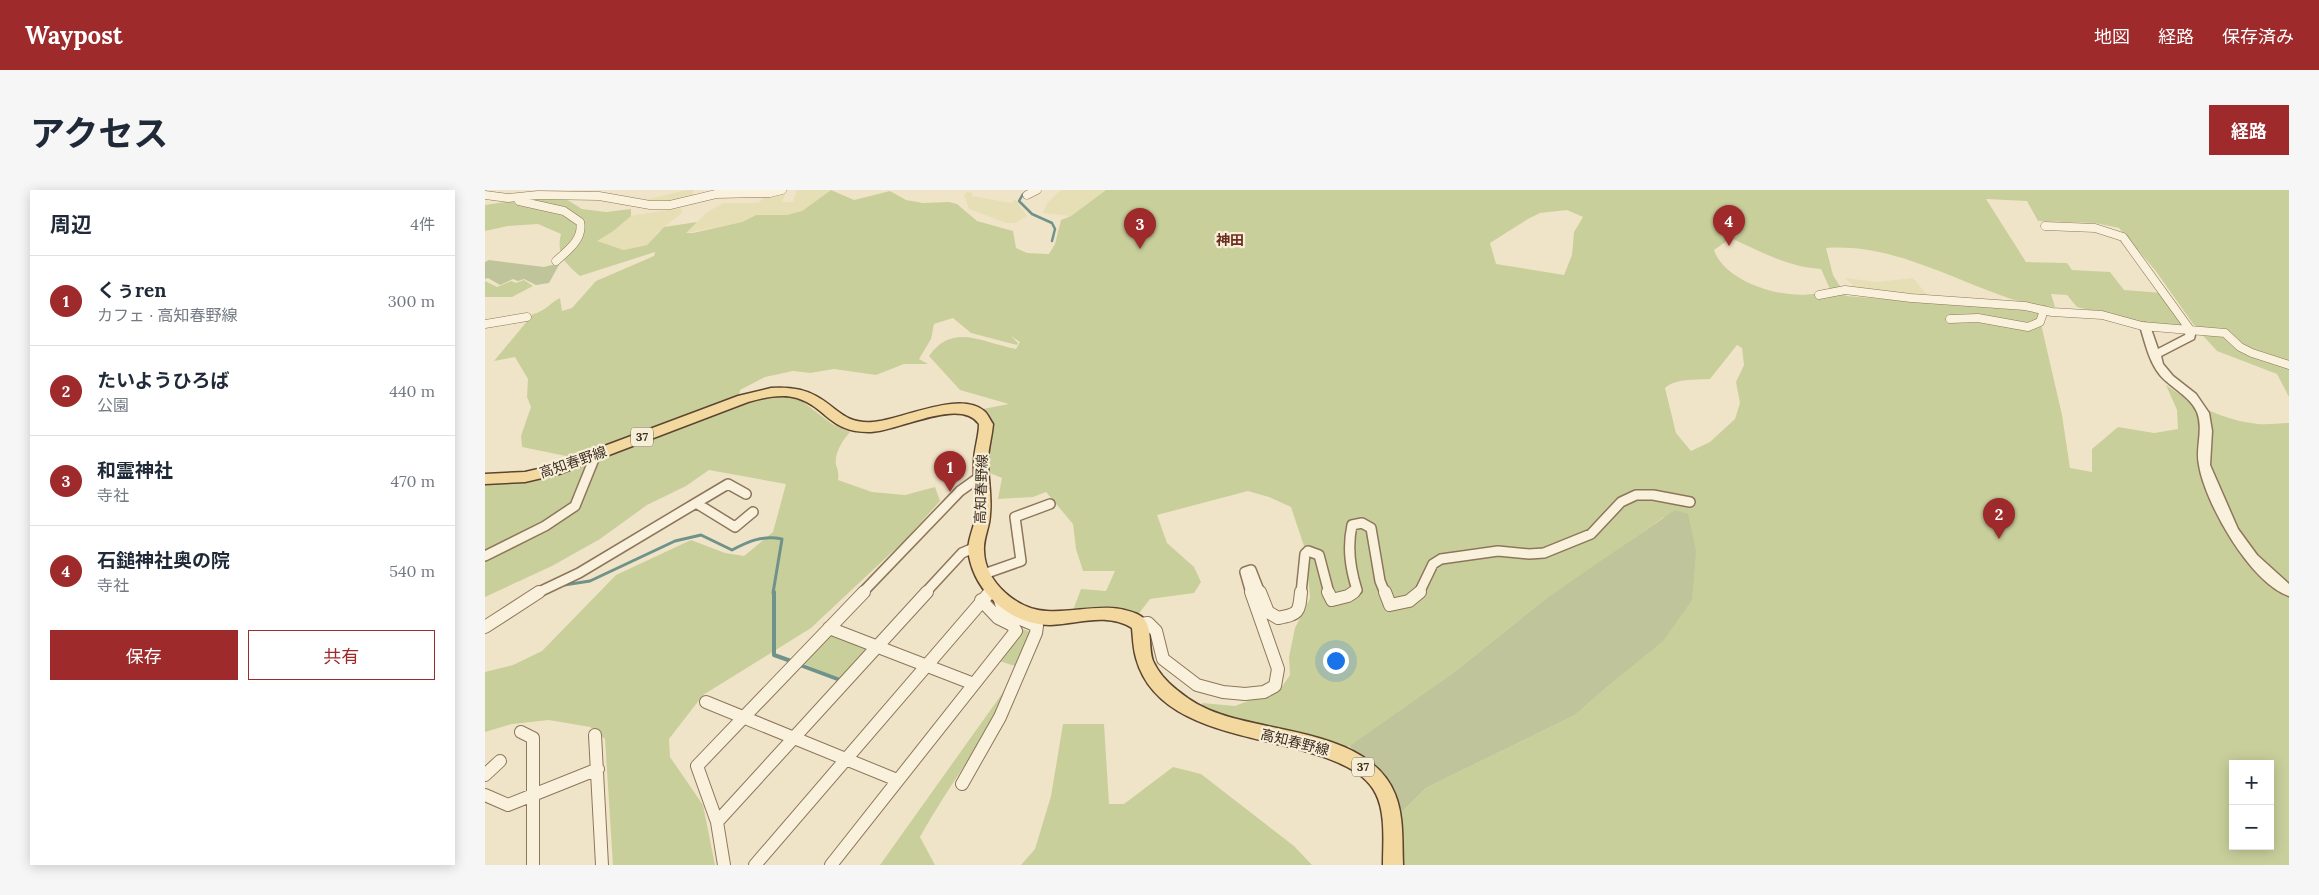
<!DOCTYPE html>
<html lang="ja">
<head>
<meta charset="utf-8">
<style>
	:root { --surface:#fff; --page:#f6f6f7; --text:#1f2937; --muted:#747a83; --line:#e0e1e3; --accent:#9e2a2b }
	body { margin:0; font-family:Lora,"Noto Sans JP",serif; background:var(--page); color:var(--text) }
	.controls { position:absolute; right:15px; bottom:15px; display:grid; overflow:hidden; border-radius:0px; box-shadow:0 2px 12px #0003 }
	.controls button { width:45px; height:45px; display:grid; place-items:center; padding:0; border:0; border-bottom:1px solid var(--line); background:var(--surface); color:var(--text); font:25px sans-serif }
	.you { position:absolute; left:850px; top:470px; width:18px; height:18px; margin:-12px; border:4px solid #fff; border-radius:50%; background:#1a73e8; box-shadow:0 0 0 8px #1a73e833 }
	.badge { display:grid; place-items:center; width:32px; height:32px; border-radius:50%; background:var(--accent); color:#fff; font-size:16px; font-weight:700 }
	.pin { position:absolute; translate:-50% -41px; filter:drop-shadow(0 1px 2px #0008) }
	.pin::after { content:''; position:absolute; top:26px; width:18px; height:15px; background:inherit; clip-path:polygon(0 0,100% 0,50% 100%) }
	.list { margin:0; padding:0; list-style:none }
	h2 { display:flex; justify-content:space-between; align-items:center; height:65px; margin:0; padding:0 20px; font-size:21px }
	h2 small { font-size:16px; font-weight:400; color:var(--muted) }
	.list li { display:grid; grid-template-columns:32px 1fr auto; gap:15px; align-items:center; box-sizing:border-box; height:90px; padding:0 20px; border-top:1px solid var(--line) }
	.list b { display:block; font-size:19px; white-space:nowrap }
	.list p { margin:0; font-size:16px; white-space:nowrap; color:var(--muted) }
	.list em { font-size:16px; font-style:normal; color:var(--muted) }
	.actions { display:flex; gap:10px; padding:15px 20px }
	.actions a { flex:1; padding:11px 0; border:1px solid var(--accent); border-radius:0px; text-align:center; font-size:18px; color:var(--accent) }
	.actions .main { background:var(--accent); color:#fff }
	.map { position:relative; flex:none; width:1804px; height:675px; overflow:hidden; border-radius:0px }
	header { display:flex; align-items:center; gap:30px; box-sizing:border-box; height:70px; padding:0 25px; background:var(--accent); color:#fff }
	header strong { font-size:24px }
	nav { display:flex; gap:28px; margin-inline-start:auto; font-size:18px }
	.intro { display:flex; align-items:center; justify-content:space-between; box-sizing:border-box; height:120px; padding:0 30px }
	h1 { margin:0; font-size:35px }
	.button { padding:12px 22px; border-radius:0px; background:var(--accent); color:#fff; font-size:18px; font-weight:700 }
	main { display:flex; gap:30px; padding:0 30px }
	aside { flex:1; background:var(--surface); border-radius:0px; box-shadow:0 2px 12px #0003 }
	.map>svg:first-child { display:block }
	.farmland { fill:#e6deb5 }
	.green { fill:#c9cf9b; fill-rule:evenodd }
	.cemetery { fill:#bfc49a }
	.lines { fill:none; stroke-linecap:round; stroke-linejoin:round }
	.stream-far2 { stroke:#6f938a; stroke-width:2.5 }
	.stream-far1 { stroke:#6f938a; stroke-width:3 }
	.stream { stroke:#6f938a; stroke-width:4 }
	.minor-far2-casing { stroke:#8d765c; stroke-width:9 }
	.minor-far1-casing { stroke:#8d765c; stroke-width:12 }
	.minor-casing { stroke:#8d765c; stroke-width:14 }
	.tertiary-casing { stroke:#8d765c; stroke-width:3 }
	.primary-casing { stroke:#5b4430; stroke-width:3 }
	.minor-far2 { stroke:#faf1dc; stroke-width:8 }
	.minor-far1 { stroke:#faf1dc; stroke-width:9 }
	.minor { stroke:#faf1dc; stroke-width:12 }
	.tertiary { fill:#faf1dc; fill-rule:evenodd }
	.primary { fill:#f3d9a0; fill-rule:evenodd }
	.labels { text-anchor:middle; stroke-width:4.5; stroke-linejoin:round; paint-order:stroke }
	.shield { fill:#f7eed8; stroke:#756857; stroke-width:1 }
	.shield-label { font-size:12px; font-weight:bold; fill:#3d2e20 }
	.far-quarter-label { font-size:14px; font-weight:bold; fill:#6b2e1e; stroke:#f7eed8 }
	.street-label { font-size:14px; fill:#3d2e20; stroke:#f7eed8 }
</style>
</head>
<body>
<header>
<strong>Waypost</strong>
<nav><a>地図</a><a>経路</a><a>保存済み</a></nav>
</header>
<div class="intro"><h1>アクセス</h1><a class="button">経路</a></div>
<main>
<aside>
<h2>周辺<small>4件</small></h2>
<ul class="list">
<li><span class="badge">1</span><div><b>くぅren</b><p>カフェ · 高知春野線</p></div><em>300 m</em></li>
<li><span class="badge">2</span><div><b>たいようひろば</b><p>公園</p></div><em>440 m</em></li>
<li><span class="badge">3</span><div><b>和霊神社</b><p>寺社</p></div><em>470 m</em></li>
<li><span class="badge">4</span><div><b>石鎚神社奥の院</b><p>寺社</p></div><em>540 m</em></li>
</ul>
<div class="actions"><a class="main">保存</a><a>共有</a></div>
</aside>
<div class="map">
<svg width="1804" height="675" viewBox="0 0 1804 675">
	<rect width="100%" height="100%" fill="#f0e4c8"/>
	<!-- farmland -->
	<path class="farmland" d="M201 0H208V6L193 12 156 11Z
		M302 0 297 12H308L312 0H346L317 21 302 25H271L257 32 201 43 221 23 238 13H273L283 5Z
		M576 0H621L586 26 558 23 562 13Z
		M482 2 487 3V6L526 13 530 9 542 26 530 33H521L484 19 479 5Z
		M196 18 197 23 173 42 162 55 139 60 111 51 127 42 145 26Z
		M1360 88 1392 92 1428 88 1444 107 1370 97Z"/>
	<!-- green -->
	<path class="green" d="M346 0 369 10 405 1 421 10 438 13 464 12 472 14 492 31 528 41 531 58 542 63 564 64 570 54 576 30 586 26 621 0H1804V207L1792 184 1732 161 1711 138 1670 80 1634 38 1610 33 1553 31 1542 11 1501 9 1541 72 1582 73 1587 80 1625 82 1639 100 1678 103 1701 138 1660 134 1592 117 1582 105 1566 104 1570 117C1560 116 1549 116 1539 113 1474 94 1412 53 1341 58L1348 85 1361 106 1553 121 1577 225 1585 278 1607 282V259L1633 237 1669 243 1693 239 1692 220 1681 195C1709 215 1738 230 1773 234 1783 235 1794 233 1804 233V675H910L911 628 941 598 1090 525 1129 491 1179 327 1096 386 1059 410 972 480 864 556 856 559 719 520 717 513 750 516 796 498 805 485 804 467 810 438 825 408 821 362 806 317 784 307 763 301 672 325 682 353 709 377 716 392 709 403 665 409 652 426 587 423 596 399 621 401 630 381H598L591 359 588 334 561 302 548 307 513 309 517 288 505 283 502 264 507 232 498 219 524 214 475 200 444 166C468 132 498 153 531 159L535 152 526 146 533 153 532 155 486 143 468 128 449 134 446 149 434 169 443 174H419L391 185 349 179 325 183 308 181 280 187 255 200 252 217 277 208 300 206 317 211 347 234 365 242C358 250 349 263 351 275 353 281 354 283 353 290L387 302 420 305 450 297 455 311 421 349 326 438 218 505 184 549 185 567 218 615 230 675H128L120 549 105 537 64 530 27 534 0 542V482L28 475 57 461 131 385 206 350 240 363 259 366 288 342 301 294 224 280 201 296 162 315 115 349 67 376 0 407V294C35 296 58 289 90 275L86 267 37 257 36 246 46 217 42 207 43 189 30 167 9 171 48 124C59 122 65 113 75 108L77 121 87 118 111 91 169 66 170 62 95 86C80 73 71 65 76 44L53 34 23 36 0 41V15L41 9H81L97 19 121 22 146 19V26L127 42 112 51 139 60 162 55 179 37 212 32 201 43H208L257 32 271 25H302L317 21ZM1082 20 1098 27 1089 42 1087 65 1079 85 1011 74 1005 53 1043 29 1055 23ZM1246 48C1276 62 1303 77 1336 79L1345 99C1314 115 1241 96 1229 60ZM1252 155 1257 158 1259 175 1251 192 1255 213 1250 229 1225 252 1206 261 1191 243 1180 198C1191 188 1211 190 1225 189ZM1748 574H1785V656H1748Z
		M39 90 48 96 27 107H0V91L12 97 26 91 31 93Z
		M536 438 545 442 530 476 511 470Z
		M346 442 382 457 355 489 317 473Z
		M525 499C499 551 463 596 435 647L450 675H395L519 501Z
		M578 534H619L624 614H639L688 577 716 584 809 656 827 675H536L550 659 566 606Z"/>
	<!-- cemetery -->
	<path class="cemetery" d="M4 70 59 77 75 73 64 93 51 95 39 89 33 91 28 89 15 95 3 88 0 89V72Z
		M1190 320 1203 324 1211 361 1207 410 1178 451 1129 491 1090 525 941 598 911 628 886 574 864 556 972 480 1059 410Z"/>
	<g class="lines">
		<!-- stream-far2 -->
		<path class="stream-far2" d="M538 4 534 11 547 24 567 33 570 39 567 51"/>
		<!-- stream-far1 -->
		<path class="stream-far1" d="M79 395 105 391 190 351 216 345 247 360C264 351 278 345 297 349L288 403"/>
		<!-- stream -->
		<path class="stream" d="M289 402V465L306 471
			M315 475 355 490"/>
		<defs>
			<path id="minor-far2" d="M0 5 23 8 53 5 114 6 165 15H185L231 4 285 3 297 0
				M542 5 552 0
				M34 11 79 21 95 32C99 49 82 61 71 71
				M1560 36 1610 38 1638 47 1706 141
				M1334 105 1360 100 1426 108 1540 116 1567 122 1617 125 1657 136 1740 143 1755 157 1767 163 1804 175
				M1465 129 1493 128 1543 137 1555 132 1559 120
				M0 134 42 127"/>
			<path id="minor-far1" d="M261 304 243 294 211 313 250 337 268 322
				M0 366 60 336 90 316 111 264
				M499 384 536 371 530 327 565 314
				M52 403 94 383 211 313
				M377 403 475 301 496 286
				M440 403 477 363 491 357
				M504 403 508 398
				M766 403 760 382 766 380 775 403
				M816 403 820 364 823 361 834 365 844 403
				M867 403 872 400C865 378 862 358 867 335L877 333 886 338 895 391 900 403
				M934 403 948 374 956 369 1013 361 1044 364 1059 363 1106 344 1136 312 1151 305H1168L1205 312"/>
			<path id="minor" d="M775 402 783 422 793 428C814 424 814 423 816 402
				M843 402 847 410 863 406 869 402
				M900 402 905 415 924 411 935 402
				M655 434 663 433 671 441 678 469 712 495 738 502 760 504 779 502 790 496 793 479 766 402
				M0 437 54 402
				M344 438 489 494
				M221 512 412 590
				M36 542 48 548V675
				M110 545 117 675
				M0 585 15 571
				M477 594 515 527 551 443 552 436 519 422 515 410
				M0 605 23 615 113 579
				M232 632 442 402
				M239 675 232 632 212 576 379 402
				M270 675 505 402
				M346 675 531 441 527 435 513 428 496 410"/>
			<path id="tertiary" d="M1660 133 1665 136 1673 159 1700 145 1702 139H1710L1711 141 1709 149 1676 166 1678 174 1688 186 1711 204 1724 223 1727 241 1725 275 1753 339 1772 365 1804 394V406C1766 394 1720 313 1714 275 1710 258 1719 240 1712 222 1705 206 1686 198 1675 185 1664 172 1660 152 1655 136Z"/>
			<path id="primary" d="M286 198C301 197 317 198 331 206 353 218 359 234 388 232 416 230 475 200 499 221 503 224 505 230 508 234 507 247 503 259 503 271 503 289 507 307 505 324 505 337 498 348 499 361 500 393 533 420 562 421 593 423 622 411 652 424 670 432 662 454 668 471 673 482 682 492 692 500 704 510 719 519 735 524 789 543 885 542 910 604 919 626 917 651 918 675H898C898 653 901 624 891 604 884 589 868 579 854 573 792 544 673 549 651 468 648 458 648 448 647 438 622 422 592 434 565 435 527 435 491 404 484 366 481 352 489 339 491 325 492 308 488 290 489 272 489 259 494 247 494 234 475 207 414 241 386 242 344 243 343 218 312 208 296 203 278 208 263 212L74 284 40 292 0 294V284L40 282 66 276 253 206Z"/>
		</defs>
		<!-- minor-far2 casing -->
		<use href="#minor-far2" class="minor-far2-casing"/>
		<!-- minor-far1 casing -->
		<use href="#minor-far1" class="minor-far1-casing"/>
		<!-- minor casing -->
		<use href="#minor" class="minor-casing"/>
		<!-- tertiary casing -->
		<use href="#tertiary" class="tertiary-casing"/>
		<!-- primary casing -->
		<use href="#primary" class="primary-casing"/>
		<!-- minor-far2 -->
		<use href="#minor-far2" class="minor-far2"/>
		<!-- minor-far1 -->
		<use href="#minor-far1" class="minor-far1"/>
		<!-- minor -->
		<use href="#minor" class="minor"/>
		<!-- tertiary -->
		<use href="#tertiary" class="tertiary"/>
		<!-- primary -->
		<use href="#primary" class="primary"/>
	</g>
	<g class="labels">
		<!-- shield labels -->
		<g class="shield">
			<rect x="146" y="237.5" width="22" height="19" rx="4"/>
			<rect x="867" y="567.5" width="22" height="19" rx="4"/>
		</g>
		<g class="shield-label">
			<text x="157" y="251">37</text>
			<text x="878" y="581">37</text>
		</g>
		<!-- far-quarter labels -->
		<g class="far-quarter-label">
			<text x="745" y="55">神田</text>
		</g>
		<!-- street labels -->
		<g class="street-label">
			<text transform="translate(88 272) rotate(-19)" y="5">高知春野線</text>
			<text transform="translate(496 299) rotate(-88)" y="5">高知春野線</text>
			<text transform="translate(810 552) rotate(14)" y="5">高知春野線</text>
		</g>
	</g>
</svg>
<div class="controls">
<button>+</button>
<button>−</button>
</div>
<div class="you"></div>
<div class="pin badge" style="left:465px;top:302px">1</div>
<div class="pin badge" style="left:1514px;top:349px">2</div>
<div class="pin badge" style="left:655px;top:59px">3</div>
<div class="pin badge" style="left:1244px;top:56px">4</div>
</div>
</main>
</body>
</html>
